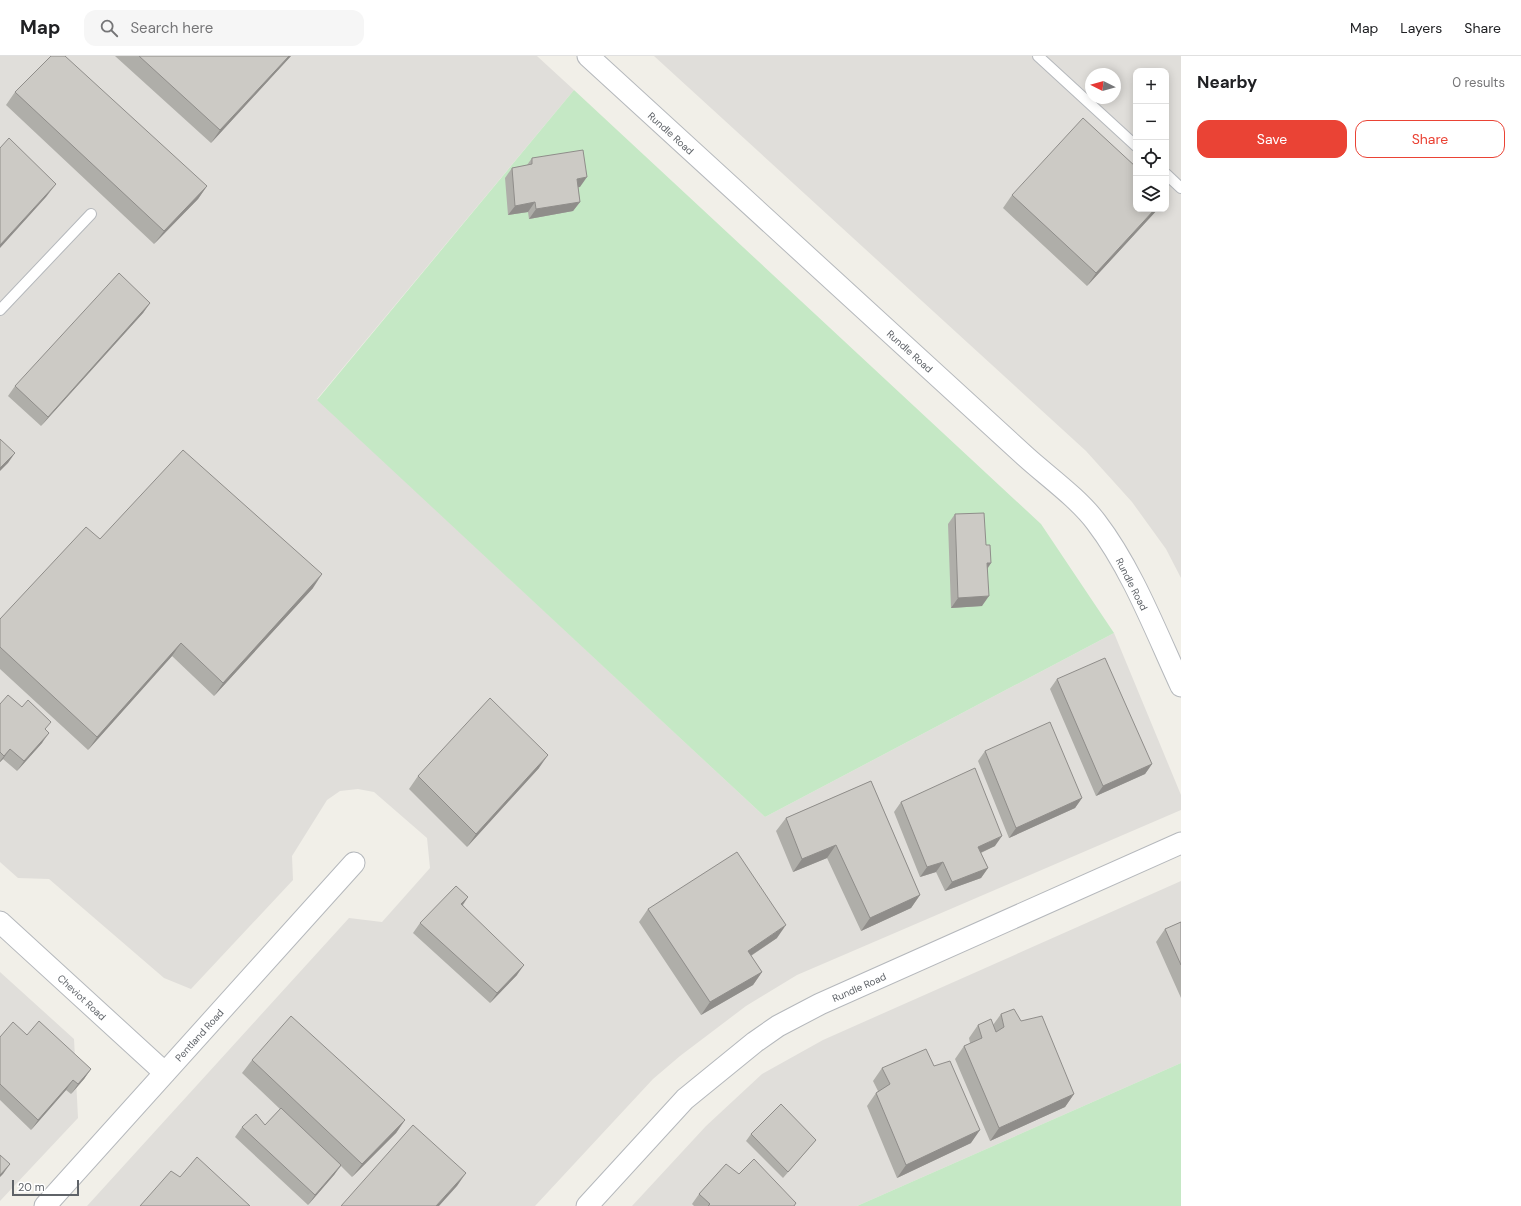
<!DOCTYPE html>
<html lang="en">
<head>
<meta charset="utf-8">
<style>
	:root { --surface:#fff; --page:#f6f6f6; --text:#202124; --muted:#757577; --line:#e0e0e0; --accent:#ea4335 }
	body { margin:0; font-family:"DM Sans",sans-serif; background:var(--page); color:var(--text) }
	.controls { position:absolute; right:12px; top:12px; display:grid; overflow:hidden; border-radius:8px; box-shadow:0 2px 10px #0003 }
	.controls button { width:36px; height:36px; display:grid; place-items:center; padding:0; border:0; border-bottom:1px solid var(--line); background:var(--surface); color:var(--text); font:20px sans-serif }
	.compass { position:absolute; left:1085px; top:12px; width:36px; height:36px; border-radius:50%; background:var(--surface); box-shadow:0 2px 10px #0003; rotate:276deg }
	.scale { position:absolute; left:12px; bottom:10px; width:67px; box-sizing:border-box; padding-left:4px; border:2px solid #5f6368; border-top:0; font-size:11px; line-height:14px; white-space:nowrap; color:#5f6368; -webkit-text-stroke:3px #fff; paint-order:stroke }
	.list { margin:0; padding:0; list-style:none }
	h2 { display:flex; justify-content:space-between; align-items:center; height:52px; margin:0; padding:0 16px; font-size:17px }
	h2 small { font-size:13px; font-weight:400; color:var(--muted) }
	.actions { display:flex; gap:8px; padding:12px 16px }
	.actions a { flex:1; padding:9px 0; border:1px solid var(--accent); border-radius:12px; text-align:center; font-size:14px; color:var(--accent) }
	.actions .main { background:var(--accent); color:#fff }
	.icon { flex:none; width:22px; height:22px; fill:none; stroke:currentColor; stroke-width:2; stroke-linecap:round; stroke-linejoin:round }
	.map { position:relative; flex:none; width:1181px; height:1150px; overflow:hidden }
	header { display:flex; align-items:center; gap:24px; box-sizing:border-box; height:56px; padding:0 20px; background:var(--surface); border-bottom:1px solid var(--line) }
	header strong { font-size:19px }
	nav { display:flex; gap:22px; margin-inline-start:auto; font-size:14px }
	.search { width:280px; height:36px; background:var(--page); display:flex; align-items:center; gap:10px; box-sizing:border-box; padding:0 14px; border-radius:12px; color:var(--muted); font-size:15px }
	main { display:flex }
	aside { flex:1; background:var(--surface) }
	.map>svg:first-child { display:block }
	.industrial { fill:#e0deda; fill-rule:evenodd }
	.green { fill:#c5e8c5 }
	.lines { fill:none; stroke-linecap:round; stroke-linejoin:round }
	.lane-casing { stroke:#b5b8bc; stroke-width:12 }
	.street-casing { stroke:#b5b8bc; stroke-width:23 }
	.lane { stroke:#fff; stroke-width:10 }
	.street { stroke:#fff; stroke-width:21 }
	.wall { fill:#afaea9 }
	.shaded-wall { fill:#8f8d8a }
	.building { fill:#cccac5; stroke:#8f8d8a }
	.labels { text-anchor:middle; stroke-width:3; stroke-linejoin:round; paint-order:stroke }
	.street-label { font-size:10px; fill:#5f6368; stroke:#fff }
</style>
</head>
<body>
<header>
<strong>Map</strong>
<div class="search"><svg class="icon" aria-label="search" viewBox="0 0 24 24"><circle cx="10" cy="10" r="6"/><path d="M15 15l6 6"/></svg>Search here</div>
<nav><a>Map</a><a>Layers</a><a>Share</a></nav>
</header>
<main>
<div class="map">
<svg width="1181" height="1150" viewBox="0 0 1181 1150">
	<rect width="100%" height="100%" fill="#f1efe8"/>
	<!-- industrial -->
	<path class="industrial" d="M0 0H537L574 34 317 343 765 761 1114 577 1181 739V754L797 919 746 950 680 1000 653 1023 535 1150H87L349 862 382 866 430 812 427 782 374 736 358 733 340 735 327 744 292 800 293 824 191 933 164 922 49 823 18 822 0 806Z
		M654 0H1181V522L1166 493 1132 446 1086 395ZM1136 15H1166V153H1136ZM1091 18H1115V42H1091Z
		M1181 825V1007L857 1150H632L706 1070 762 1018 823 984Z
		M0 916 74 983 78 1062 0 1145Z"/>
	<!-- green -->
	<path class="green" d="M574 34 1041 468 1114 577 765 761 317 344Z
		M1181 1007V1150H857Z"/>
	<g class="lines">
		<defs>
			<path id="lane" d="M1038 0 1136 90
				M1166 118 1181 132
				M0 254 91 158"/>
			<path id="street" d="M588 0 1025 400C1047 420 1078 442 1096 466 1132 513 1156 576 1181 630
				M0 866 165 1017
				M45 1150 354 807
				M587 1150 685 1043 755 986 778 970 820 948 1181 787"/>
		</defs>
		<!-- lane casing -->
		<use href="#lane" class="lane-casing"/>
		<!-- street casing -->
		<use href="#street" class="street-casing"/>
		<!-- lane -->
		<use href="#lane" class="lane"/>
		<!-- street -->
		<use href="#street" class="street"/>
	</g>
	<!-- wall -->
	<path class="wall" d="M115 0H291L211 87Z
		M15 36 207 130 198 143 154 188 6 49Z
		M532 102 580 131H578L580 146 573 155 529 163 528 156 508 159 505 122 512 112 527 109Z
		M1012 139 1158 153 1087 230 1003 152Z
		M150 247 143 257 41 370 8 340 15 330Z
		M955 458 986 489 991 507 988 512 982 550 951 552 948 468Z
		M100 483 313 532 214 640 172 600 88 694 0 613V563Z
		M1057 623 1152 708 1145 718 1096 740 1050 633Z
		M0 648 46 674 42 687 17 715 3 703 0 706Z
		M985 695 1082 742 1075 752 1009 782 978 705Z
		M539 712 467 791 409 733 418 720Z
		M871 725 920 839 911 852 861 875 827 802 793 816 776 775 786 762Z
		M901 746 995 790 981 797 988 812 981 822 945 835 936 816 920 821 894 756Z
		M468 841 463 849 517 919 490 947 413 877 420 867Z
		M648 853 777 882 751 900 762 916 753 929 701 959 639 866Z
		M1181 866V942L1156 886 1165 873Z
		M1001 958 1021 965 1074 1038 1065 1051 990 1085 955 1003 964 990 970 987 969 982 978 969H993Z
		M27 979 91 1013 84 1023 71 1038 66 1034 31 1074 0 1044V981Z
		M252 1004 405 1064 396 1077 352 1121 341 1110 334 1119 308 1149 235 1081 242 1071 265 1069 280 1053 242 1017Z
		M934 1010 971 1087 897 1122 867 1050 876 1037 878 1035 873 1025 882 1012Z
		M751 1078 816 1084 811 1090 783 1122 746 1085Z
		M739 1118 796 1147 794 1150H694L692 1148 699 1138Z"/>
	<!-- shaded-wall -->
	<path class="shaded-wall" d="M289 0H291L211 87 220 74Z
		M587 121 580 131 570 133 577 123Z
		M56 128 46 141 0 192V189Z
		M207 130 198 143 154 188 164 175Z
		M535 146 528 156 508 159 515 150Z
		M580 146 573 155 529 163 536 153Z
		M1155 153H1158L1087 230 1096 217Z
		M150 247 143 257 41 370 48 361Z
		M15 397 8 407 0 415V412Z
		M987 507H991L984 517Z
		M322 518 313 532 214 640 223 627Z
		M989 540 982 550 951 552 958 542Z
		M181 587 172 600 88 694 97 681Z
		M49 677 42 687 17 715 24 705Z
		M10 693 3 703 0 706V705L4 700Z
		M548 699 539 712 467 791 476 778Z
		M1152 708 1145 718 1096 740 1103 730Z
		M1082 742 1075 752 1009 782 1016 772Z
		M1002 780 995 790 971 801 978 791Z
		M836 789 827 802 793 816 802 803Z
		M943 806 936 816 920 821 927 811Z
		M988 812 981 822 945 835 952 826Z
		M920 839 911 852 861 875 870 862Z
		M468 841 461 851V848Z
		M786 869 777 882 738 908 748 895Z
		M524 909 517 919 490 947 497 937Z
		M762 916 753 929 701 959 710 946Z
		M91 1013 84 1023 71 1038 78 1028Z
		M73 1024 66 1034 31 1074 38 1064Z
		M1074 1038 1065 1051 990 1085 999 1072Z
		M405 1064 396 1077 352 1121 362 1108Z
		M980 1074 971 1087 897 1122 906 1109Z
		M10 1108 3 1118 0 1121V1119Z
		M341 1109 334 1119 308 1149 315 1139Z
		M466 1117 457 1130 439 1150H436Z"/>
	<!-- building -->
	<path class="building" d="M51 0H65L207 130 164 175 15 36Z
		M139 0H289L220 74Z
		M1083 62 1136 111V153H1155L1096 217 1012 139Z
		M9 82 56 128 0 189V92Z
		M583 94 587 121 577 123 580 146 536 153 535 146 515 150 512 112 532 108V102Z
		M119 217 150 247 48 361 15 330Z
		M0 383 15 397 0 412Z
		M183 394 322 518 223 627 181 587 97 681 0 591V563L86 471 100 483Z
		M984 457 986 489H990L991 507H987L989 540 958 542 955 458Z
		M1105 602 1152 708 1103 730 1057 623Z
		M8 639 22 651 28 644 51 666 45 673 49 677 24 705 10 693 4 700 0 696V648Z
		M490 642 548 699 476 778 418 720Z
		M1050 666 1082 742 1016 772 985 695Z
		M975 712 1002 780 978 791 988 812 952 826 943 806 927 811 901 746Z
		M871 725 920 839 870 862 836 789 802 803 786 762Z
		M737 796 786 869 748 895 762 916 710 946 648 853Z
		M456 830 468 841 461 848 524 909 497 937 420 867Z
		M1181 866V909L1165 873Z
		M1014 953 1021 965 1042 960 1074 1038 999 1072 964 990 982 982 978 969 991 963 996 976 1004 971 1001 958Z
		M291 960 405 1064 362 1108 252 1004Z
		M39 965 91 1013 78 1028 73 1024 38 1064 0 1028V981L13 966 27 979Z
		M926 993 934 1010 950 1005 980 1074 906 1109 876 1037 890 1028 882 1012Z
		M781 1048 816 1084 788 1116 751 1078Z
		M281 1052 341 1109 315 1139 242 1071 256 1058 265 1069Z
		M413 1069 466 1117 436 1150H341Z
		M0 1099 10 1108 0 1119Z
		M197 1101 250 1150H140L171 1115 180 1121Z
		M754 1103 796 1147 794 1150H708L710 1148 699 1138 726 1108 739 1118Z"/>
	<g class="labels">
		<!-- street labels -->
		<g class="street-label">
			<text transform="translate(671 77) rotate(42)" y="4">Rundle Road</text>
			<text transform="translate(910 295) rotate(42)" y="4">Rundle Road</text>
			<text transform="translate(1132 528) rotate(63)" y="4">Rundle Road</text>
			<text transform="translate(859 931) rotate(-24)" y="4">Rundle Road</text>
			<text transform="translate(82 941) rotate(43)" y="4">Cheviot Road</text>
			<text transform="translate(199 979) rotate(-48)" y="4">Pentland Road</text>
		</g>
	</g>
</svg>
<div class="controls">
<button>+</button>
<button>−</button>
<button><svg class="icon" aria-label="locate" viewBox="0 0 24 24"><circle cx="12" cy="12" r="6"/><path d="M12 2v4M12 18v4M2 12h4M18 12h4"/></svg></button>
<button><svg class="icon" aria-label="layers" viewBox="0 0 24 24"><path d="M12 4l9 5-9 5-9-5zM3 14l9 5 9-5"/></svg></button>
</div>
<svg class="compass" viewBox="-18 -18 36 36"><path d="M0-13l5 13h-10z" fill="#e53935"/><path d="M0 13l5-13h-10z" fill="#757577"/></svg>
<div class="scale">20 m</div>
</div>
<aside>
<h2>Nearby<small>0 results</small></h2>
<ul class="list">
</ul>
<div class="actions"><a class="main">Save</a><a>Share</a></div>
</aside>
</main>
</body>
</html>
